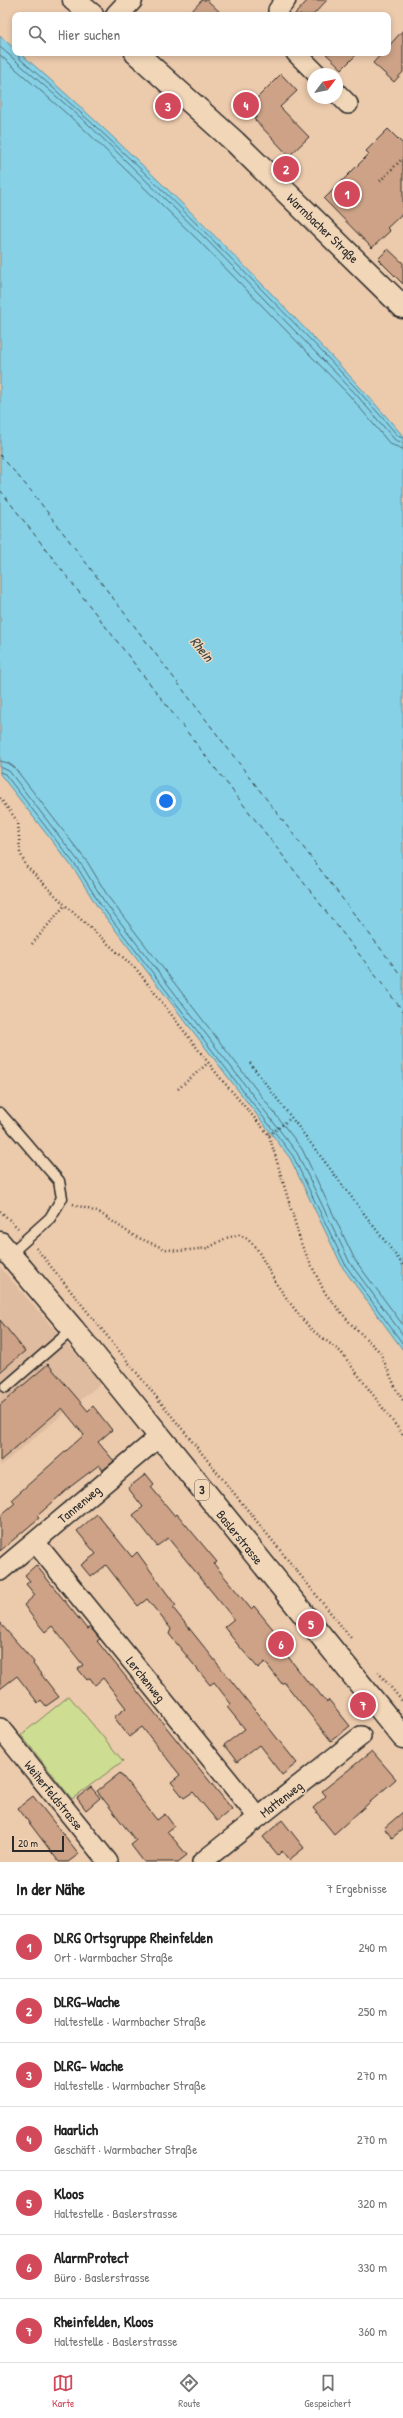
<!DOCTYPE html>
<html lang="de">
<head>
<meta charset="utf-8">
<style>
	:root { --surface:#fff; --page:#f6f6f6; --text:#222; --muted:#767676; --line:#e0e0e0; --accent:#d1495b }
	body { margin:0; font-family:"Patrick Hand",sans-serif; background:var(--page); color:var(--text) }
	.compass { position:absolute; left:307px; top:68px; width:36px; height:36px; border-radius:50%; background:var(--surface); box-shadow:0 2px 6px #0003; rotate:58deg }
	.scale { position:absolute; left:12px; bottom:10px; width:52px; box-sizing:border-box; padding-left:4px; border:2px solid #2b2b2b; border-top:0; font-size:11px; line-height:14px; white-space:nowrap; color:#2b2b2b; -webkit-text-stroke:3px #f1d6b8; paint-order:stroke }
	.you { position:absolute; left:166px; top:801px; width:14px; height:14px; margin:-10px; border:3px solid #fff; border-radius:50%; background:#1a73e8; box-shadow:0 0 0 6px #1a73e833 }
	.badge { display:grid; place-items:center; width:26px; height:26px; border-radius:50%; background:var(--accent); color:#fff; font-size:13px; font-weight:700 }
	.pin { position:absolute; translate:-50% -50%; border:2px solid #fff; box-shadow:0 1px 4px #0006 }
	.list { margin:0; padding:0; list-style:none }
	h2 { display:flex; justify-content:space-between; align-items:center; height:52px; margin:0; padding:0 16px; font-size:17px }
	h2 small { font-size:13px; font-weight:400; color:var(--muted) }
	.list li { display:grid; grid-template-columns:26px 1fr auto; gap:12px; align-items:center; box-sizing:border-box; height:64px; padding:0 16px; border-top:1px solid var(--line) }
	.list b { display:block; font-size:15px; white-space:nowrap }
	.list p { margin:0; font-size:13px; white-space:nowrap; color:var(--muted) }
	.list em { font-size:13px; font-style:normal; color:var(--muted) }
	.icon { flex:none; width:22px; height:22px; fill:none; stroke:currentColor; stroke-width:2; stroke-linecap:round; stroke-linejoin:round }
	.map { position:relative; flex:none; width:403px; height:1862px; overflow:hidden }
	.search { position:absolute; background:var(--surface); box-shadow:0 2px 6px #0003; left:12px; right:12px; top:12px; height:44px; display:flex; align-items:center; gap:10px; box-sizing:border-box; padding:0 14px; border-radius:8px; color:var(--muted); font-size:15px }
	.sheet { height:500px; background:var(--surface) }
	nav { display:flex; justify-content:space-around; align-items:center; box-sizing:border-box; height:56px; border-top:1px solid var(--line); background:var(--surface); font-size:11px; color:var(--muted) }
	nav a { display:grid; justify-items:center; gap:2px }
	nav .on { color:var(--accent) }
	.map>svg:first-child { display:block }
	.built { fill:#dfbb9f }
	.green { fill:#cddd91; stroke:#7c845e }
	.water { fill:#86d1e6; stroke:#628f9b }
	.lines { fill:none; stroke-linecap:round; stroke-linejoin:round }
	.shore { stroke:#4f6d76; stroke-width:1 }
	.ferry { stroke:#394447; stroke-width:1; stroke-dasharray:5 4; stroke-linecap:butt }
	.building { fill:#cda286; stroke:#2b2b2b }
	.service-casing { stroke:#2b2b2b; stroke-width:13 }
	.minor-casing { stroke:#2b2b2b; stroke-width:22 }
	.tertiary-casing { stroke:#2b2b2b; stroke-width:25 }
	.primary-casing { stroke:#2b2b2b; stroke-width:25 }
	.path { stroke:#2b2b2b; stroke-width:2.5; stroke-dasharray:1 3; stroke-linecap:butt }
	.service { stroke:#f1d6b8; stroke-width:10 }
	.minor { stroke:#f1d6b8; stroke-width:19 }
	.tertiary { stroke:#f1d6b8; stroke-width:22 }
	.primary { stroke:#f1d6b8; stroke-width:22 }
	.labels { text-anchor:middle; stroke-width:3; stroke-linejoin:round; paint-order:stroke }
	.shield { fill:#f1d6b8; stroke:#665e55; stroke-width:1 }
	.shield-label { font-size:12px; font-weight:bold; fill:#2b2b2b }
	.street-label { font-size:13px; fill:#2b2b2b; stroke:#f1d6b8 }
	.water-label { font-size:14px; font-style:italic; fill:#394447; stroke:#f1d6b8 }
</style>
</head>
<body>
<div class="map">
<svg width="403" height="1862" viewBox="0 0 403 1862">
	<rect width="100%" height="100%" fill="#eccaac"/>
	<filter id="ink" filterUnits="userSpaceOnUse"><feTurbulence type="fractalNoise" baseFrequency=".025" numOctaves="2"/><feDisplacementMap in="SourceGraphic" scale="8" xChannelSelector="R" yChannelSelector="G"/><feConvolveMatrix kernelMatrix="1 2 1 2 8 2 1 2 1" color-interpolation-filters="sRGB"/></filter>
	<g filter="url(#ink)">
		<!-- built -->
		<path class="built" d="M0 1267 101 1383 0 1466Z"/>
		<!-- green -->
		<path class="green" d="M69 1696 123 1761 72 1799 21 1735Z"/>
		<!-- water -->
		<path class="water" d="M0 36 15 49V53H20C105 127 186 206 265 287 312 336 359 384 403 436V1350L343 1268 290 1158 97 906 76 872 0 774Z"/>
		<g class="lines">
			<!-- shore -->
			<path class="shore" d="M0 47 88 124 204 237 354 392 395 440 403 443
				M18 53 19 58C105 132 185 211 264 292 310 339 356 386 398 436L403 438
				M0 55 84 129 200 242 350 396 390 444 403 449
				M0 761 8 763 14 767 88 863 109 898 302 1149 355 1260 403 1325
				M0 767 9 771 83 867 104 901 297 1153 350 1263 403 1335
				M0 772 5 774 79 870 100 904 293 1156 346 1266 403 1344"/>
			<!-- ferry -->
			<path class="ferry" d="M0 455 32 492 403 978
				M0 490 403 1011"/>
		</g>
		<!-- building -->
		<path class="building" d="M202 0H207L223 15H188Z
			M308 0H327L313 15H294Z
			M403 30V72L394 82 373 63 382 53H388V47Z
			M325 53H358L342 69Z
			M281 74 297 91 280 107 309 137 289 156 254 119 257 117 248 107Z
			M388 129 403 144V213L387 228 390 231 372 248 324 199 369 154 366 151Z
			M388 249 403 263V284L378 259Z
			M0 1320 25 1351 0 1372Z
			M48 1364 88 1411 93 1406 112 1430 98 1442 114 1461 103 1470 99 1465 70 1487 37 1516 39 1518 0 1551V1516L15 1503 12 1499 84 1435 62 1408 0 1461V1405Z
			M146 1474 154 1484 151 1487 175 1516 177 1514 217 1562 214 1564 251 1609 254 1606 291 1651 286 1654 310 1685 312 1684 326 1702 329 1700 350 1726 331 1741 284 1682 282 1684 265 1662 258 1668 238 1645 224 1627 234 1619 168 1538 157 1546 133 1515 143 1507 128 1488Z
			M97 1514 132 1557 137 1552 176 1606 173 1608 297 1763 282 1775 259 1745 237 1762 224 1745 245 1729 227 1707 231 1704 214 1682 210 1685 186 1655 169 1634 171 1629 147 1599 138 1606 106 1565 91 1577 81 1565 96 1554 77 1531Z
			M36 1565 87 1629 90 1627 100 1639 97 1641 232 1809 217 1821 193 1792 184 1798 171 1782 180 1775 142 1727 129 1737 114 1717 126 1708 103 1678 95 1685 90 1678 87 1680 78 1669 83 1665 52 1626 45 1632 31 1615 24 1605 35 1595 26 1584 30 1581 25 1575Z
			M0 1623 34 1662 33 1664 59 1697 46 1706 41 1700 38 1703 17 1676 0 1689Z
			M372 1751 396 1779 334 1834 313 1808 326 1796 322 1791Z
			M120 1773 157 1820 165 1814 174 1826 167 1831 187 1855 178 1862H144L131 1845 136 1841 97 1791Z
			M91 1787 100 1798 86 1810 77 1798Z
			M33 1796 79 1854 68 1862H59L18 1808Z
			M403 1812V1829L392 1838 384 1828Z
			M282 1820 304 1848 289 1860 282 1851 278 1855 263 1837Z"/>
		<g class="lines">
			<defs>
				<path id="service" d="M0 1113 59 1181 62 1198 50 1218 10 1254
					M6 1387 73 1329"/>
				<path id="minor" d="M279 15 278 10 286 0
					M296 53 317 74
					M337 93 348 104
					M35 1542 258 1817
					M0 1571 159 1437
					M0 1728 108 1862
					M202 1862 361 1736"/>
				<path id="tertiary" d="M117 15 131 0"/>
				<path id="primary" d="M74 0 92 15
					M136 53 235 142 403 307
					M0 1243 73 1329 403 1737"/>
			</defs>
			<!-- service casing -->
			<use href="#service" class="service-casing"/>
			<!-- minor casing -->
			<use href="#minor" class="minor-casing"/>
			<!-- tertiary casing -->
			<use href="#tertiary" class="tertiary-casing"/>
			<!-- primary casing -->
			<use href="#primary" class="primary-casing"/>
			<!-- path -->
			<path class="path" d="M380 181 403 158
				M0 798 18 822 20 853 27 867 65 905 137 970 217 1074 269 1135 302 1246 325 1293 351 1324 380 1352 397 1391 403 1400
				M32 944 65 905
				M250 1063 403 1265
				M178 1089 208 1063
				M269 1135 291 1118
				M73 1204 100 1213 134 1236 165 1249 179 1251 208 1248 226 1238 239 1235 246 1238 256 1247 277 1285 302 1319 312 1330 341 1352 403 1435
				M0 1211 18 1228
				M36 1248 351 1638
				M378 1672 403 1702"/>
			<!-- service -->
			<use href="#service" class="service"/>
			<!-- minor -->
			<use href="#minor" class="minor"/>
			<!-- tertiary -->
			<use href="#tertiary" class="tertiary"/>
			<!-- primary -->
			<use href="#primary" class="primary"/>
		</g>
	</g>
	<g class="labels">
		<!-- shield labels -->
		<rect class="shield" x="195" y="1480" width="14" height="20" rx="3"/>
		<g class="shield-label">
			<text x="202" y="1494">3</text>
		</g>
		<!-- street labels -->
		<g class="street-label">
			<text transform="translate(323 228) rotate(44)" y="5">Warmbacher Straße</text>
			<text transform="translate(79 1504) rotate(-40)" y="5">Tannenweg</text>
			<text transform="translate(240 1537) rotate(51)" y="5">Baslerstrasse</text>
			<text transform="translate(146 1679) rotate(51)" y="5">Lerchenweg</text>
			<text transform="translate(54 1795) rotate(51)" y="5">Weiherfeldstrasse</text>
			<text transform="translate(281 1799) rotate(-38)" y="5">Mattenweg</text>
		</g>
		<!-- water labels -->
		<g class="water-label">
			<text transform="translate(202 649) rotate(50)" y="5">Rhein</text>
		</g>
	</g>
</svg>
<svg class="compass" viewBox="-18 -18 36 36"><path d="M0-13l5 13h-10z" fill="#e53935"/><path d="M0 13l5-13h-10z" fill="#767676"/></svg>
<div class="scale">20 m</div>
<div class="you"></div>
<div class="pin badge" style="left:347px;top:194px">1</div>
<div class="pin badge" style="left:286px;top:169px">2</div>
<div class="pin badge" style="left:168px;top:106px">3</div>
<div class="pin badge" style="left:246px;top:105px">4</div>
<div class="pin badge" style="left:311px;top:1624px">5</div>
<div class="pin badge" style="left:281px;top:1644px">6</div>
<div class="pin badge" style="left:363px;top:1705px">7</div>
<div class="search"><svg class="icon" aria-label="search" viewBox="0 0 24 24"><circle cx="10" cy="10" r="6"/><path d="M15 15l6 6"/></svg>Hier suchen</div>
</div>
<section class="sheet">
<h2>In der Nähe<small>7 Ergebnisse</small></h2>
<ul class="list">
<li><span class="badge">1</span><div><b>DLRG Ortsgruppe Rheinfelden</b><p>Ort · Warmbacher Straße</p></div><em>240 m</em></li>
<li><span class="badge">2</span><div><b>DLRG-Wache</b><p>Haltestelle · Warmbacher Straße</p></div><em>250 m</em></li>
<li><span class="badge">3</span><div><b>DLRG- Wache</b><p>Haltestelle · Warmbacher Straße</p></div><em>270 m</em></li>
<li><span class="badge">4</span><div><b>Haarlich</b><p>Geschäft · Warmbacher Straße</p></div><em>270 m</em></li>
<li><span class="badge">5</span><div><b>Kloos</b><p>Haltestelle · Baslerstrasse</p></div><em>320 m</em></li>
<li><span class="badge">6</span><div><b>AlarmProtect</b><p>Büro · Baslerstrasse</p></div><em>330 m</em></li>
<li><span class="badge">7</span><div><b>Rheinfelden, Kloos</b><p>Haltestelle · Baslerstrasse</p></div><em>360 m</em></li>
</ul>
</section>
<nav>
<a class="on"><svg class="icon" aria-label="map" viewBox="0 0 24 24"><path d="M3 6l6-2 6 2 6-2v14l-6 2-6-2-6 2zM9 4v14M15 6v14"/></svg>Karte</a>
<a><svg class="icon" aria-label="directions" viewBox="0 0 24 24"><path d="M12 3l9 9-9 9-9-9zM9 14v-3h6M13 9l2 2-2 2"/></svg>Route</a>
<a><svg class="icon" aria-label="saved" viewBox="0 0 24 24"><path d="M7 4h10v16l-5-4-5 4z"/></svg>Gespeichert</a>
</nav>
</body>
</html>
